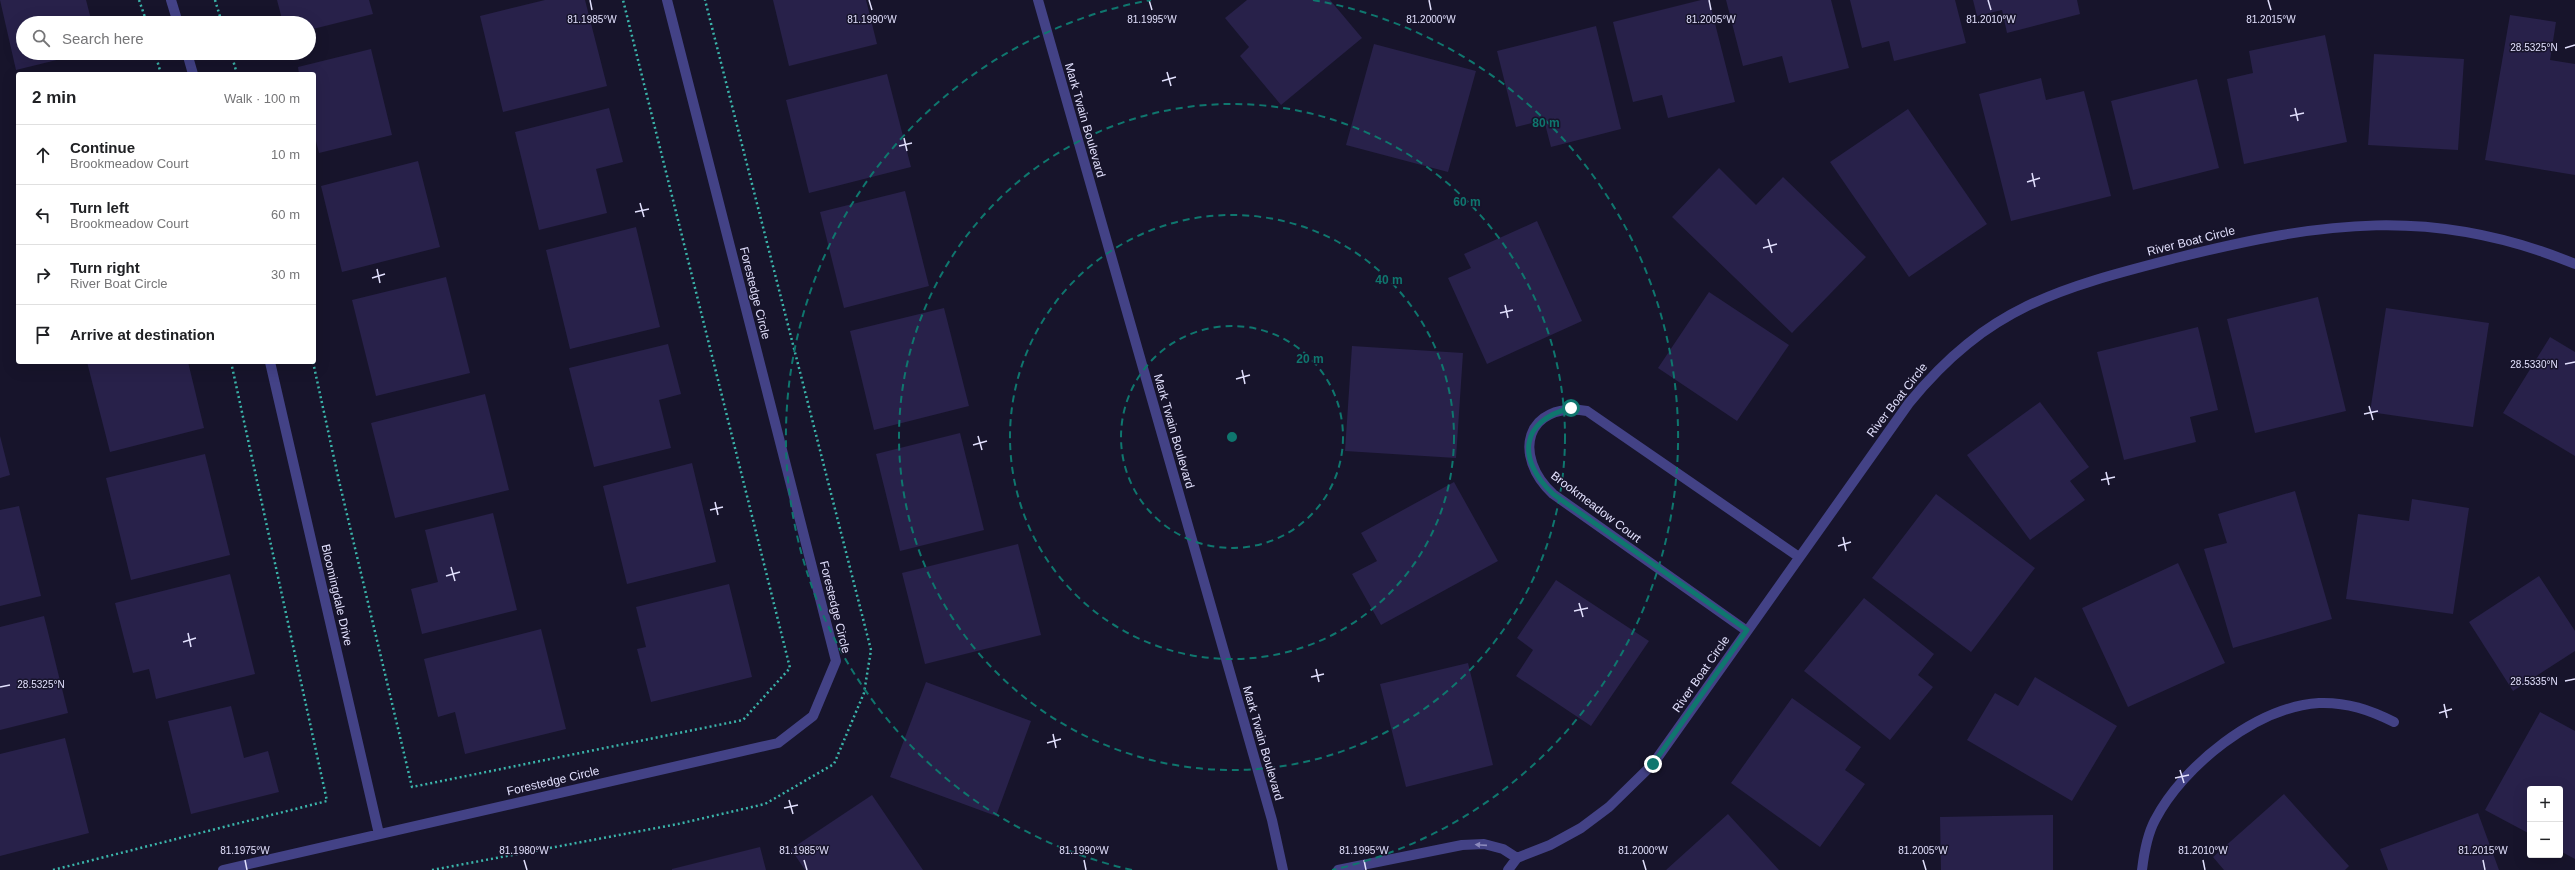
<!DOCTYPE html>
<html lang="en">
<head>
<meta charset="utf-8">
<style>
	:root { --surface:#fff; --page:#f2f2f2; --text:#202124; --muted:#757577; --line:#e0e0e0 }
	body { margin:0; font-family:Arial,sans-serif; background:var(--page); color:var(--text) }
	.controls { position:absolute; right:12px; bottom:12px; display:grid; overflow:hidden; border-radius:4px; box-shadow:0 4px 16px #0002 }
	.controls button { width:36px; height:36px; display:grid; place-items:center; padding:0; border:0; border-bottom:1px solid var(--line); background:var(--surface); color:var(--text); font:20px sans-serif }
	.stop { position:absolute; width:12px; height:12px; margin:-9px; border:3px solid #0f766e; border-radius:50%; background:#fff }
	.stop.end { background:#0f766e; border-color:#fff; box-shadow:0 1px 4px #0008 }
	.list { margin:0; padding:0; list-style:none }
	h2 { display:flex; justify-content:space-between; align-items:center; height:52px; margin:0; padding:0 16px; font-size:17px }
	h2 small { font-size:13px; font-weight:400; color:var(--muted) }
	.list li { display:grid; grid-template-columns:26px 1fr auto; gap:12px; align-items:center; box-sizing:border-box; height:60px; padding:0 16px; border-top:1px solid var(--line) }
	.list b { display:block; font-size:15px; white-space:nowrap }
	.list p { margin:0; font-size:13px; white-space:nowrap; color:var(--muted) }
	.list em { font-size:13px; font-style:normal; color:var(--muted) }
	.icon { flex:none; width:22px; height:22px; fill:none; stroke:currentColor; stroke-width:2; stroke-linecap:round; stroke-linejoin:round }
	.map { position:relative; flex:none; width:2575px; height:870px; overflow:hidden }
	.search { position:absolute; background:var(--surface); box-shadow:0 4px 16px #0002; left:16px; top:16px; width:300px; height:44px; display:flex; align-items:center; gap:10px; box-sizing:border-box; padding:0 14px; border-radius:22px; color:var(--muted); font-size:15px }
	.panel { position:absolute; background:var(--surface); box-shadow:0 4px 16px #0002; left:16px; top:72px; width:300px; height:292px; border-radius:4px }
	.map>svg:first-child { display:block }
	.building { fill:#28214a }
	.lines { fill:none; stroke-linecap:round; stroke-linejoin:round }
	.path { stroke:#3bb5ab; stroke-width:2.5; stroke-dasharray:2 3; stroke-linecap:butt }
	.minor { stroke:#434286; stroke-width:10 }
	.oneway { fill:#8b89bc }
	.route { stroke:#0f766e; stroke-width:5 }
	.ticks { fill:none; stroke:#e2e0fd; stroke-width:1.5 }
	.ring { fill:none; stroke:#0f766e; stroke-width:2; stroke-dasharray:7 5 }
	.labels { text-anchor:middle; stroke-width:3; stroke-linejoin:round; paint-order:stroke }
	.street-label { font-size:12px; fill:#e2e0fd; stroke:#17142b }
	.ticks-label { font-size:10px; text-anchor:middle; fill:#e2e0fd; stroke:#17142b; stroke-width:3; stroke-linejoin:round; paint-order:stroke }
	.centre { fill:#0f766e; stroke:#17142b; stroke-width:2 }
	.ring-label { font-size:12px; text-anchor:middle; font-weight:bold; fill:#0f766e; stroke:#17142b; stroke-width:3; stroke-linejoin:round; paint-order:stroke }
</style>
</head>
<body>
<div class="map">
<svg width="2575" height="870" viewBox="0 0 2575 870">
	<rect width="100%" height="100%" fill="#17142b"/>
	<!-- building -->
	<path class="building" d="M0 0H86L92 23H23V53L81 54 16 70Z
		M277 0H369L373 14 309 30V23H283Z
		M545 0H585L607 86 503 112 480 16Z
		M773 0H866L877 44 789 66Z
		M1247 0H1330L1362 38 1281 105 1240 56 1249 47 1225 18Z
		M1701 0H1709L1735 102 1668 118 1662 95 1633 102 1613 22Z
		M1726 0H1831L1849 68 1789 83 1782 56 1743 66Z
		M1850 0H1955L1966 43 1894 61 1889 41 1862 48Z
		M1973 0H2077L2080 14 2007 33 2002 10 1977 16Z
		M2510 15 2556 22 2550 60 2575 64V175L2485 160Z
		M1596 26 1621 129 1551 147 1544 120 1516 127 1497 51Z
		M2325 35 2347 142 2244 164 2227 79 2253 73 2249 51Z
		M1374 44 1476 71 1448 172 1346 145Z
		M371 49 392 135 319 153 314 133V74H299L298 67Z
		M2374 54 2464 59 2458 150 2368 145Z
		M887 74 911 167 809 193 786 100Z
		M2041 78 2046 100 2084 91 2111 196 2011 221 1979 94Z
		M2197 79 2219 168 2133 190 2111 101Z
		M609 108 623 162 596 169 607 213 539 230 515 132Z
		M1908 109 1987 224 1909 277 1830 162Z
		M418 161 440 247 342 272 321 186Z
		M1719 168 1756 205 1783 177 1866 257 1792 333 1672 217Z
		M905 191 929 286 844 308 820 212Z
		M1537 221 1582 321 1487 364 1448 278 1471 268 1464 254Z
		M636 227 660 327 570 349 546 250Z
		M446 277 470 373 376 396 352 300Z
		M1709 292 1789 345 1737 421 1658 368Z
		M2318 297 2346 411 2255 433 2227 319Z
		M944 308 969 406 874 430 850 331Z
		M2386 308 2489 323 2473 427 2370 412Z
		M2198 327 2218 410 2190 417 2196 442 2124 460 2097 352Z
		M2550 337 2575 352V456L2503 413Z
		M668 344 681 394 659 400 671 448 594 467 569 368Z
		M1352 346 1463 353 1456 458 1345 451Z
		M87 362H188L204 428 110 452Z
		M485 394 509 490 395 518 371 423Z
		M2040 402 2089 467 2070 481 2085 500 2030 540 1967 455Z
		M960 433 984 530 900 551 876 454Z
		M0 436 10 475 0 478Z
		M205 454 230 555 131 580 106 478Z
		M692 463 716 562 627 584 603 486Z
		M1454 482 1498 561 1381 625 1352 574 1377 561 1361 533Z
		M2295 491 2332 619 2233 648 2204 549 2227 543 2218 514Z
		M1936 494 2035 568 1971 652 1872 578Z
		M2412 499 2469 508 2453 614 2346 599 2358 514 2409 521Z
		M19 506 41 596 0 606V510Z
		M493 513 517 610 422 634 411 589 438 582 425 530Z
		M1018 544 1041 635 925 664 902 573Z
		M2178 563 2225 663 2128 707 2082 608Z
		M230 574 255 674 156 699 149 669 133 673 115 603Z
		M2539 576 2575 631V651L2513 691 2469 622Z
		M1556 580 1649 641 1591 726 1516 676 1533 650 1517 638Z
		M729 584 752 677 651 702 637 649 646 647 636 607Z
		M1864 598 1934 654 1918 675 1933 687 1890 740 1804 671Z
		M44 616 68 713 0 730V627Z
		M541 629 566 729 465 754 455 712 438 717 424 659Z
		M1468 663 1493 765 1406 787 1380 684Z
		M2035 677 2117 726 2072 801 1967 740 1995 693 2018 706Z
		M926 682 1031 721 996 816 890 777Z
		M1792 698 1861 747 1845 770 1865 784 1820 847 1731 783Z
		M231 706 244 758 268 751 279 792 191 814 168 721Z
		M2540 712 2575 731V859L2560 851V789H2530V834L2485 810Z
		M65 738 89 833 0 856V754Z
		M2284 794 2349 866 2345 870H2224L2213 857Z
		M872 795 923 870H805L791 849Z
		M2478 813 2499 870H2388L2380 849Z
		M1728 814 1779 870H1666Z
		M2053 815V870H1941L1940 817Z
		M760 847 766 870H672V869Z"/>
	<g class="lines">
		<!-- path -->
		<path class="path" d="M139 0 147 23
			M215 0 222 23
			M155 53 161 74
			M231 53 237 74
			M313 362 339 481 412 787 743 720 790 668 623 0
			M53 870 327 801 231 362
			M432 870 678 824 765 804 834 764 864 693 871 650 705 0"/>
		<!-- minor -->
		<path class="minor" d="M171 0 178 23
			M1038 0 1272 820 1283 870
			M187 53 193 74
			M270 362 379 834
			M1747 631 1553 494C1512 456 1525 401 1587 411L1799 557
			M223 870 778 743 813 716 836 661 667 0
			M1338 870 1462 845 1484 844 1503 849 1517 858
			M1508 870 1517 858 1550 845 1581 828 1609 807 1653 764 1909 403C1988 306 2060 288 2176 258 2320 222 2433 205 2575 264
			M2142 870C2144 853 2147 835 2155 820 2183 766 2256 707 2319 703 2347 702 2370 710 2394 722"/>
	</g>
	<!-- one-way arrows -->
	<defs><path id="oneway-solid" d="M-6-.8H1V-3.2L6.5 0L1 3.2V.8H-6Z"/></defs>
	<use class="oneway" href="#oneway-solid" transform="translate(1481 845) rotate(-176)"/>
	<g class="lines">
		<!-- route -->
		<path class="route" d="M1571 408C1519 421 1517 460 1553 494L1747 630 1653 764"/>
	</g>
	<!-- ticks -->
	<path class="ticks" d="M590 0 592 10M869 0 872 10M1149 0 1152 10M1429 0 1431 10M1709 0 1711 10M1988 0 1991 10M2268 0 2271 10M2565 48 2575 45M1167 72 1171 86M1162 81 1176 77M2295 108 2298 121M2290 116 2304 113M904 138 907 151M899 146 912 143M2032 173 2035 187M2027 182 2040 178M640 203 644 217M635 212 649 209M1768 239 1772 253M1763 248 1777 244M377 269 380 283M372 278 385 274M1505 305 1508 318M1500 313 1513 310M2565 364 2575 362M1242 370 1245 384M1236 379 1250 375M2369 406 2373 420M2364 414 2378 411M978 436 982 450M973 445 987 441M2106 472 2109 485M2101 480 2115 477M715 502 718 515M710 510 723 507M1843 537 1846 551M1838 546 1851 542M451 567 455 581M446 576 460 572M1579 603 1583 617M1574 611 1588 608M188 633 191 647M183 642 196 638M1316 669 1319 682M1311 677 1324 674M2565 681 2575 679M0 687 10 685M2444 704 2447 718M2439 713 2452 709M1053 734 1056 748M1047 743 1061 739M2180 770 2184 783M2175 778 2189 775M789 800 793 814M784 808 798 805M245 860 247 870M524 860 527 870M804 860 807 870M1084 860 1086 870M1364 860 1366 870M1643 860 1646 870M1923 860 1926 870M2203 860 2205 870M2483 860 2485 870"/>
	<!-- distance rings -->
	<g class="ring">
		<circle cx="1232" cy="437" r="111"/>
		<circle cx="1232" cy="437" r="222"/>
		<circle cx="1232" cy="437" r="333"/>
		<path d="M1132 870A444 444 0 0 1 1151 0M1313 0A444 444 0 0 1 1332 870"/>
	</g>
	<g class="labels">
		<!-- street labels -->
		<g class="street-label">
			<text transform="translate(1085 120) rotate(74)" y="4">Mark Twain Boulevard</text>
			<text transform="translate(2191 241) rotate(-14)" y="4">River Boat Circle</text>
			<text transform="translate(755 293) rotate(76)" y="4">Forestedge Circle</text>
			<text transform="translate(1897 400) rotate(-52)" y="4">River Boat Circle</text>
			<text transform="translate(1174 431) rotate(74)" y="4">Mark Twain Boulevard</text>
			<text transform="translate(1596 507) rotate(37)" y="4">Brookmeadow Court</text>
			<text transform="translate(337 595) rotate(77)" y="4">Bloomingdale Drive</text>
			<text transform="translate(835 607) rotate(76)" y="4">Forestedge Circle</text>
			<text transform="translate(1701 674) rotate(-55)" y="4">River Boat Circle</text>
			<text transform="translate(1263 743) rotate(74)" y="4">Mark Twain Boulevard</text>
			<text transform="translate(553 781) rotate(-13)" y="4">Forestedge Circle</text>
		</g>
	</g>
	<g class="ticks-label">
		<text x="592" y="23">81.1985°W</text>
		<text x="872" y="23">81.1990°W</text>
		<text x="1431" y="23">81.2000°W</text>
		<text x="1711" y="23">81.2005°W</text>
		<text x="1152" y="23">81.1995°W</text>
		<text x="1991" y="23">81.2010°W</text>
		<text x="2271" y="23">81.2015°W</text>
		<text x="2534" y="51">28.5325°N</text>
		<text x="2534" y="368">28.5330°N</text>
		<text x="2534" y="685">28.5335°N</text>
		<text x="41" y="688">28.5325°N</text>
		<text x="245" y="854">81.1975°W</text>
		<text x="524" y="854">81.1980°W</text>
		<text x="804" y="854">81.1985°W</text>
		<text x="1084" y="854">81.1990°W</text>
		<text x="1364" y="854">81.1995°W</text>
		<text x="1643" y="854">81.2000°W</text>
		<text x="1923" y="854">81.2005°W</text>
		<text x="2203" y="854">81.2010°W</text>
		<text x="2483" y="854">81.2015°W</text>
	</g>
	<circle cx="1232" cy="437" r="6" class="centre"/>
	<g class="ring-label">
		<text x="1546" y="127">80 m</text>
		<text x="1467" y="206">60 m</text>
		<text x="1389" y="284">40 m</text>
		<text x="1310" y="363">20 m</text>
	</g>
</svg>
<div class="controls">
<button>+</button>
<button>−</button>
</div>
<div class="stop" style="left:1571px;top:408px"></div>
<div class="stop end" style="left:1653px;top:764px"></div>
<div class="search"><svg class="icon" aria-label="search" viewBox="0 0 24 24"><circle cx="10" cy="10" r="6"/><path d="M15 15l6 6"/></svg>Search here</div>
<section class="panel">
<h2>2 min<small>Walk · 100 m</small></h2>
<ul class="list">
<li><svg class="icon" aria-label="ahead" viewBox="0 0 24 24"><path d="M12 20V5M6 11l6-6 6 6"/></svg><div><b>Continue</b><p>Brookmeadow Court</p></div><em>10 m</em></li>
<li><svg class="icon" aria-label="left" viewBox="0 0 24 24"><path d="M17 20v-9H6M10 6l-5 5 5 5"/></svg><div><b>Turn left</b><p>Brookmeadow Court</p></div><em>60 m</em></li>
<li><svg class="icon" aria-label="right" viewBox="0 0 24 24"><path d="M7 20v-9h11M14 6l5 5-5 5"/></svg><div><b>Turn right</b><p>River Boat Circle</p></div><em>30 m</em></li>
<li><svg class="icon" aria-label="arrive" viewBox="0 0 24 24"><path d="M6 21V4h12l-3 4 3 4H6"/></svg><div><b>Arrive at destination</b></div></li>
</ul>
</section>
</div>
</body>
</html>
